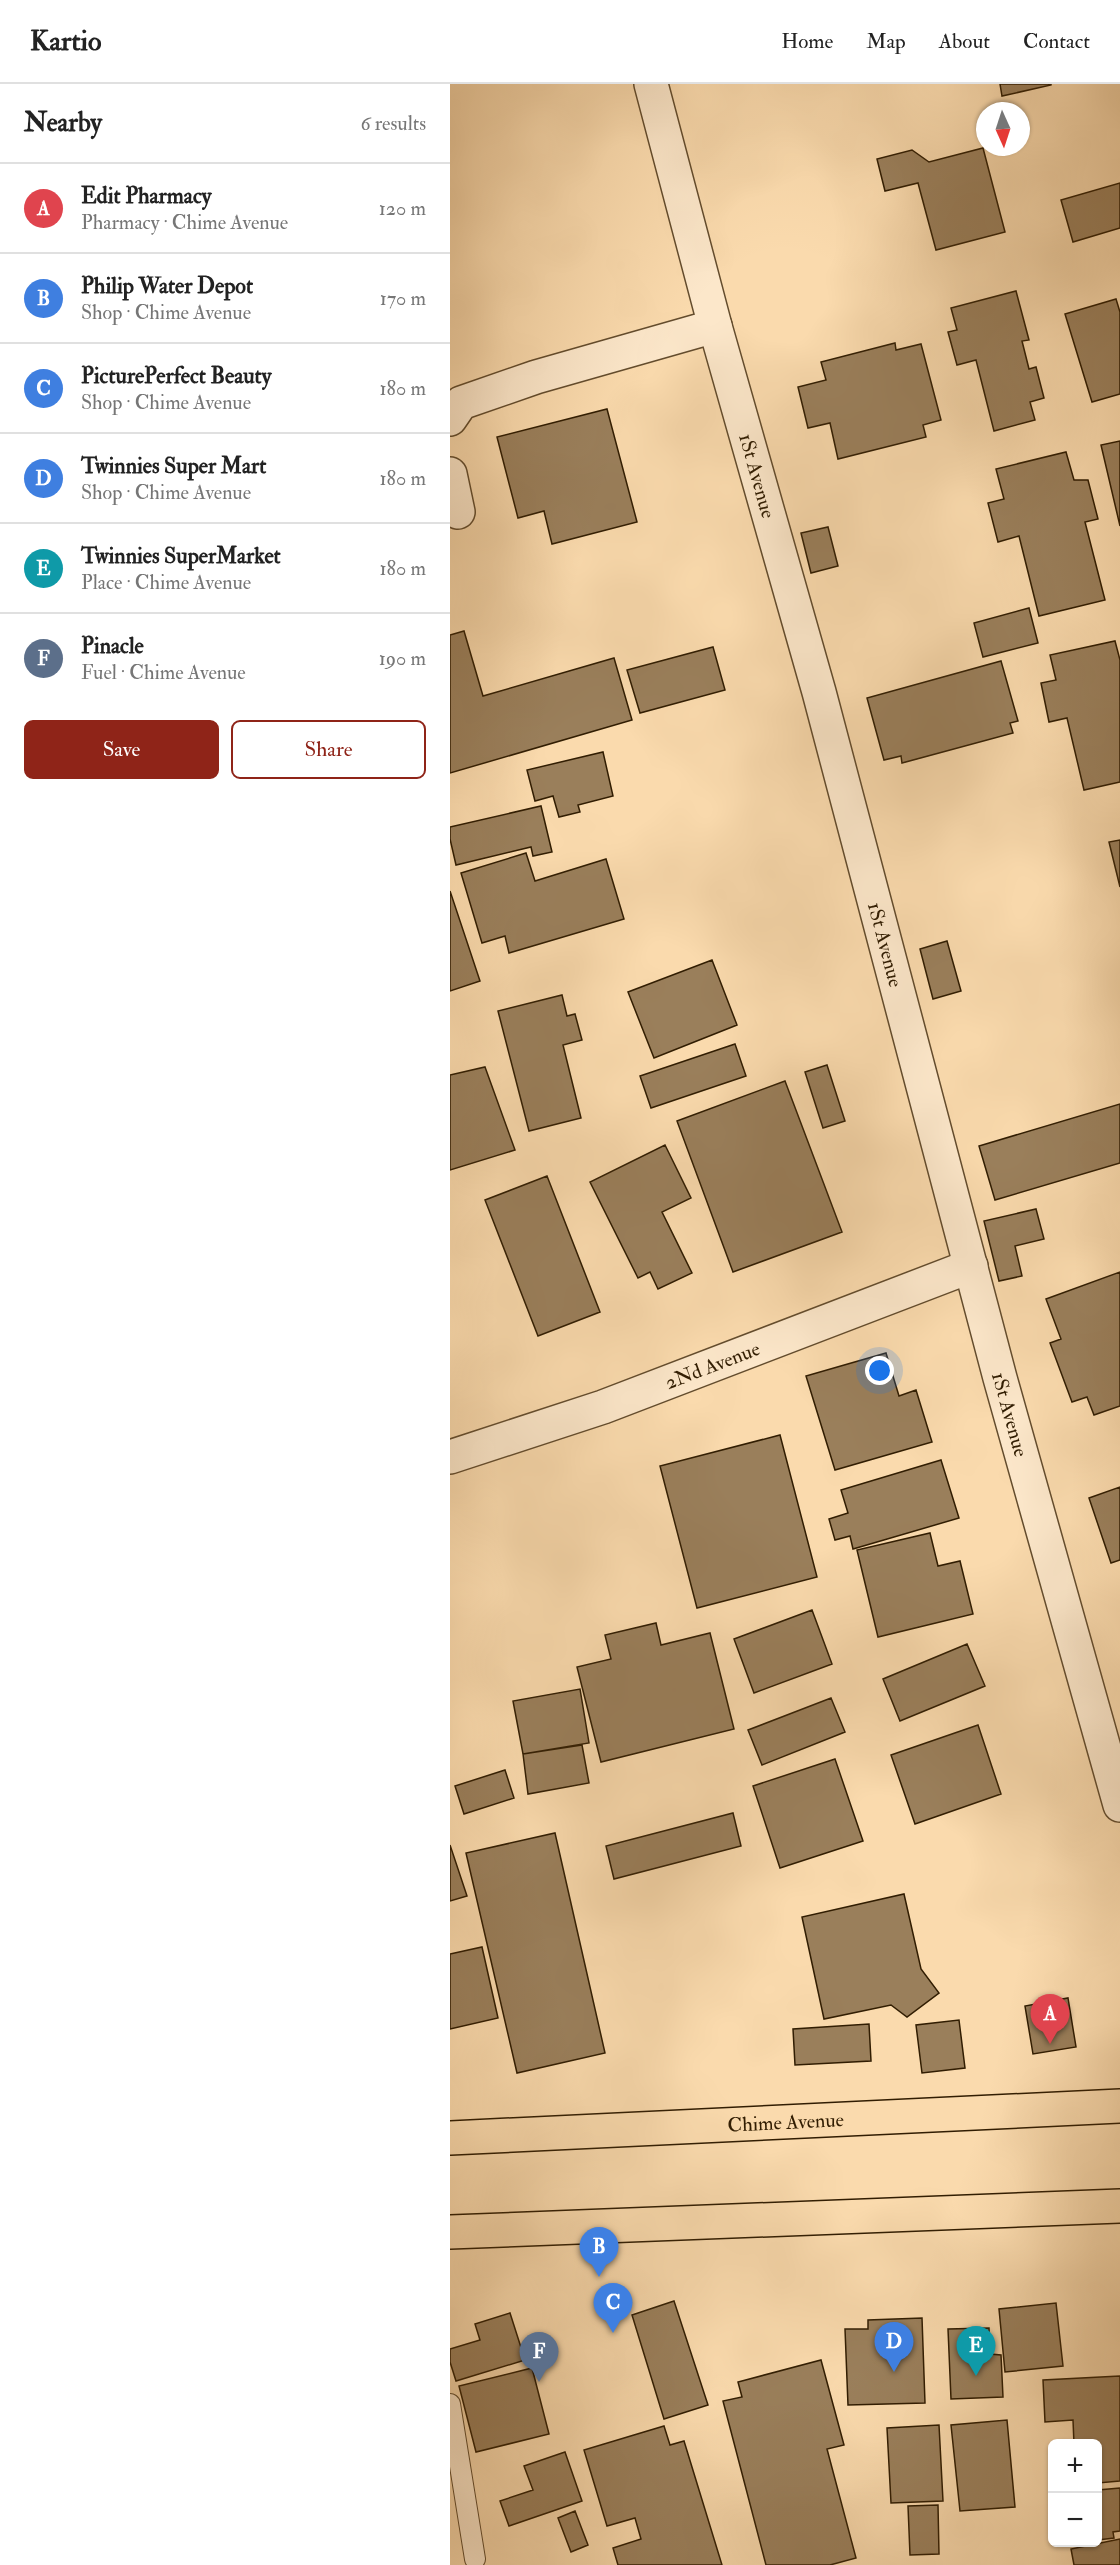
<!DOCTYPE html>
<html lang="en">
<head>
<meta charset="utf-8">
<style>
	:root { --surface:#fff; --page:#f6f6f6; --text:#222; --muted:#767676; --line:#e0e0e0; --accent:#8f2418 }
	body { margin:0; font-family:"IM FELL Double Pica",serif; background:var(--page); color:var(--text) }
	.controls { position:absolute; right:18px; bottom:18px; display:grid; overflow:hidden; border-radius:9px; box-shadow:0 2px 4px #0004 }
	.controls button { width:54px; height:54px; display:grid; place-items:center; padding:0; border:0; border-bottom:2px solid var(--line); background:var(--surface); color:var(--text); font:30px sans-serif }
	.compass { position:absolute; left:526px; top:18px; width:54px; height:54px; border-radius:50%; background:var(--surface); box-shadow:0 2px 4px #0004; rotate:177deg }
	.you { position:absolute; left:430px; top:1287px; width:21px; height:21px; margin:-15px; border:4px solid #fff; border-radius:50%; background:#1a73e8; box-shadow:0 0 0 9px #1a73e833 }
	.badge { display:grid; place-items:center; width:39px; height:39px; border-radius:50%; background:var(--accent); color:#fff; font-size:20px; font-weight:700 }
	.pin { position:absolute; translate:-50% -50px; filter:drop-shadow(0 2px 3px #0008) }
	.pin::after { content:''; position:absolute; top:32px; width:21px; height:18px; background:inherit; clip-path:polygon(0 0,100% 0,50% 100%) }
	.list { margin:0; padding:0; list-style:none }
	h2 { display:flex; justify-content:space-between; align-items:center; height:78px; margin:0; padding:0 24px; font-size:26px }
	h2 small { font-size:20px; font-weight:400; color:var(--muted) }
	.list li { display:grid; grid-template-columns:39px 1fr auto; gap:18px; align-items:center; box-sizing:border-box; height:90px; padding:0 24px; border-top:2px solid var(--line) }
	.list b { display:block; font-size:22px; white-space:nowrap }
	.list p { margin:0; font-size:20px; white-space:nowrap; color:var(--muted) }
	.list em { font-size:20px; font-style:normal; color:var(--muted) }
	.actions { display:flex; gap:12px; padding:18px 24px }
	.actions a { flex:1; padding:14px 0; border:2px solid var(--accent); border-radius:9px; text-align:center; font-size:21px; color:var(--accent) }
	.actions .main { background:var(--accent); color:#fff }
	.map { position:relative; flex:none; width:670px; height:2481px; overflow:hidden }
	header { display:flex; align-items:center; gap:36px; box-sizing:border-box; height:84px; padding:0 30px; background:var(--surface); border-bottom:2px solid var(--line) }
	header strong { font-size:28px }
	nav { display:flex; gap:33px; margin-inline-start:auto; font-size:21px }
	main { display:flex }
	aside { flex:1; background:var(--surface) }
	.map>svg:first-child { display:block }
	.building { fill:#9a7f5b; stroke:#311d02; stroke-width:1.5 }
	.lines { fill:none; stroke-linecap:round; stroke-linejoin:round }
	.lane-casing { stroke:#634c2d; stroke-width:22 }
	.street-casing { stroke:#634c2d; stroke-width:36 }
	.primary-casing { stroke:#311d02; stroke-width:36 }
	.lane { stroke:#fce7ca; stroke-width:20 }
	.street { stroke:#fce7ca; stroke-width:33 }
	.primary { stroke:#fadaad; stroke-width:33 }
	.labels { text-anchor:middle; stroke-width:4.5; stroke-linejoin:round; paint-order:stroke }
	.street-label { font-size:20px; fill:#311d02; stroke:#fce7ca }
</style>
</head>
<body>
<header>
<strong>Kartio</strong>
<nav><a>Home</a><a>Map</a><a>About</a><a>Contact</a></nav>
</header>
<main>
<aside>
<h2>Nearby<small>6 results</small></h2>
<ul class="list">
<li><span class="badge" style="background:#e0444e">A</span><div><b>Edit Pharmacy</b><p>Pharmacy · Chime Avenue</p></div><em>120 m</em></li>
<li><span class="badge" style="background:#3f7fe0">B</span><div><b>Philip Water Depot</b><p>Shop · Chime Avenue</p></div><em>170 m</em></li>
<li><span class="badge" style="background:#3f7fe0">C</span><div><b>PicturePerfect Beauty</b><p>Shop · Chime Avenue</p></div><em>180 m</em></li>
<li><span class="badge" style="background:#3f7fe0">D</span><div><b>Twinnies Super Mart</b><p>Shop · Chime Avenue</p></div><em>180 m</em></li>
<li><span class="badge" style="background:#0f9aa8">E</span><div><b>Twinnies SuperMarket</b><p>Place · Chime Avenue</p></div><em>180 m</em></li>
<li><span class="badge" style="background:#5c6f8a">F</span><div><b>Pinacle</b><p>Fuel · Chime Avenue</p></div><em>190 m</em></li>
</ul>
<div class="actions"><a class="main">Save</a><a>Share</a></div>
</aside>
<div class="map">
<svg width="670" height="2481" viewBox="0 0 670 2481">
	<rect width="100%" height="100%" fill="#fadaad"/>
	<filter id="stains"><feTurbulence type="fractalNoise" baseFrequency=".00333" numOctaves="4"/><feColorMatrix values="0 0 0 0 .2 0 0 0 0 .09 0 0 0 0 .02 0 0 0 .5 -.17"/></filter>
	<radialGradient id="worn" r=".72"><stop offset=".6" stop-color="#630" stop-opacity="0"/><stop offset="1" stop-color="#630" stop-opacity=".3"/></radialGradient>
	<!-- building -->
	<path class="building" d="M550 0H601V1L552 12Z
		M533 64 555 148 486 166 468 99 435 107 427 75 462 66 479 78Z
		M670 99V144L623 158 611 116Z
		M566 207 579 256 572 257 579 285 586 283 594 314 580 318 585 336 544 347 526 276 507 281 498 248 507 246 501 224Z
		M666 215 670 228V310L642 318 615 230Z
		M445 259 446 266 471 260 491 336 473 341 476 353 388 375 380 339 358 344 348 303 376 296 371 278Z
		M157 325 187 438 102 460 94 427 68 434 47 353Z
		M670 357V442L651 361Z
		M616 368 624 396H638L648 435 635 438 655 516 589 532 569 452 548 458 538 419 554 415 546 385Z
		M378 443 388 482 361 489 351 449Z
		M579 524 588 559 533 573 524 539Z
		M14 547 33 612 164 574 182 636 0 689V551Z
		M665 557 670 576V698L634 706 617 634 599 638 591 599 606 596 600 571Z
		M263 563 275 606 190 629 177 586Z
		M551 577 568 637 560 639 563 649 452 679 451 672 434 676 417 614Z
		M153 668 163 712 128 721 130 728 109 733 103 712 85 717 77 686Z
		M91 722 102 768 83 772 81 763 6 781 0 755V743Z
		M670 756V803L659 758Z
		M76 769 85 797 156 775 174 835 59 869 55 852 32 859 11 789Z
		M0 807 30 897 0 907Z
		M497 857 511 907 483 915 470 865Z
		M262 876 287 941 204 974 178 908Z
		M112 911 117 932 125 930 132 956 113 961 131 1034 79 1047 48 927Z
		M285 960 296 992 201 1024 190 992Z
		M377 981 395 1037 373 1044 355 988Z
		M35 983 65 1066 0 1086V991Z
		M335 997 392 1148 283 1188 227 1037Z
		M670 1020V1079L545 1116 529 1062Z
		M215 1061 241 1114 212 1128 242 1189 208 1205 200 1188 188 1194 140 1098Z
		M97 1092 150 1228 88 1252 35 1116Z
		M586 1125 594 1155 565 1162 572 1192 549 1197 534 1137Z
		M670 1188V1322L644 1331 637 1313 622 1318 600 1259 611 1255 596 1215Z
		M436 1269 449 1312 466 1306 482 1358 385 1386 356 1292Z
		M330 1351 367 1493 247 1524 210 1382Z
		M491 1376 509 1434 403 1465 400 1452 385 1456 379 1435 398 1429 391 1406Z
		M670 1403V1476L661 1479 639 1414Z
		M480 1449 488 1482 510 1477 523 1530 428 1553 407 1466Z
		M362 1526 382 1580 304 1609 284 1555Z
		M206 1539 211 1561 260 1549 284 1645 151 1678 127 1583 161 1575 155 1551Z
		M517 1560 535 1602 450 1637 433 1595Z
		M130 1605 139 1659 73 1670 63 1617Z
		M381 1614 395 1648 312 1681 298 1646Z
		M528 1641 551 1710 465 1740 441 1671Z
		M132 1661 139 1699 78 1710 73 1670Z
		M385 1675 413 1757 330 1784 303 1702Z
		M55 1686 64 1714 14 1730 5 1702Z
		M283 1729 291 1762 164 1795 156 1762Z
		M105 1749 155 1969 67 1989 16 1769Z
		M0 1761 17 1812 0 1817Z
		M454 1810 471 1885 489 1909 457 1933 441 1921 374 1935 352 1833Z
		M32 1863 48 1934 0 1945V1870Z
		M618 1914 626 1963 583 1970 575 1922Z
		M509 1936 515 1984 472 1989 466 1941Z
		M419 1940 421 1977 345 1981 343 1945Z
		M224 2217 258 2321 214 2335 182 2231Z
		M606 2219 613 2282 555 2288 549 2225Z
		M60 2229 75 2276 6 2297 0 2278V2265L30 2256 25 2240Z
		M472 2234 475 2319 398 2321 395 2245H418V2236Z
		M539 2244 540 2270 551 2271 553 2313 501 2315 498 2245Z
		M371 2276 394 2361 377 2365 406 2474 380 2481H316L273 2317 292 2313 288 2298Z
		M82 2284 99 2350 26 2368 9 2302Z
		M670 2292V2397L648 2399V2360H624L623 2336 595 2338 593 2296Z
		M557 2336 565 2423 510 2427 501 2341Z
		M489 2341 493 2417 441 2419 437 2344Z
		M214 2342 220 2361 234 2357 272 2481H168L163 2464 191 2455 185 2434 157 2442 134 2366Z
		M115 2368 132 2417 59 2442 50 2417 83 2406 74 2382Z
		M670 2404V2447L663 2448 664 2454 648 2456V2406Z
		M488 2421 489 2470 460 2471 458 2422Z
		M125 2427 138 2461 121 2468 108 2434Z
		M670 2455V2481H624L621 2465Z"/>
	<g class="lines">
		<defs>
			<path id="lane" d="M0 2320 25 2475"/>
			<g id="street">
				<path id="s1" d="M201 0 265 242 369 608 550 1294 670 1721"/>
				<path d="M0 335 11 319 86 293 265 242"/>
				<path d="M0 390 8 428"/>
				<path id="s2" d="M0 1373 153 1323 521 1182"/>
			</g>
			<g id="primary">
				<path id="s3" d="M0 2054 670 2022"/>
				<path d="M0 2148 670 2122"/>
			</g>
		</defs>
		<!-- lane casing -->
		<use href="#lane" class="lane-casing"/>
		<!-- street casing -->
		<use href="#street" class="street-casing"/>
		<!-- primary casing -->
		<use href="#primary" class="primary-casing"/>
		<!-- lane -->
		<use href="#lane" class="lane"/>
		<!-- street -->
		<use href="#street" class="street"/>
		<!-- primary -->
		<use href="#primary" class="primary"/>
	</g>
	<g class="labels">
		<!-- street labels -->
		<g class="street-label">
			<text dy="7" stroke="none"><textPath href="#s1" startOffset="406">1St Avenue</textPath></text>
			<text dy="7" stroke="none"><textPath href="#s1" startOffset="892">1St Avenue</textPath></text>
			<text dy="7" stroke="none"><textPath href="#s2" startOffset="278">2Nd Avenue</textPath></text>
			<text dy="7" stroke="none"><textPath href="#s1" startOffset="1378">1St Avenue</textPath></text>
			<text dy="7" stroke="none"><textPath href="#s3" startOffset="336">Chime Avenue</textPath></text>
		</g>
	</g>
	<rect width="100%" height="100%" filter="url(#stains)"/>
	<rect width="100%" height="100%" fill="url(#worn)"/>
</svg>
<div class="controls">
<button>+</button>
<button>−</button>
</div>
<svg class="compass" viewBox="-18 -18 36 36"><path d="M0-13l5 13h-10z" fill="#e53935"/><path d="M0 13l5-13h-10z" fill="#767676"/></svg>
<div class="you"></div>
<div class="pin badge" style="left:600px;top:1960px;background:#e0444e">A</div>
<div class="pin badge" style="left:149px;top:2193px;background:#3f7fe0">B</div>
<div class="pin badge" style="left:163px;top:2249px;background:#3f7fe0">C</div>
<div class="pin badge" style="left:444px;top:2288px;background:#3f7fe0">D</div>
<div class="pin badge" style="left:526px;top:2292px;background:#0f9aa8">E</div>
<div class="pin badge" style="left:89px;top:2298px;background:#5c6f8a">F</div>
</div>
</main>
</body>
</html>
